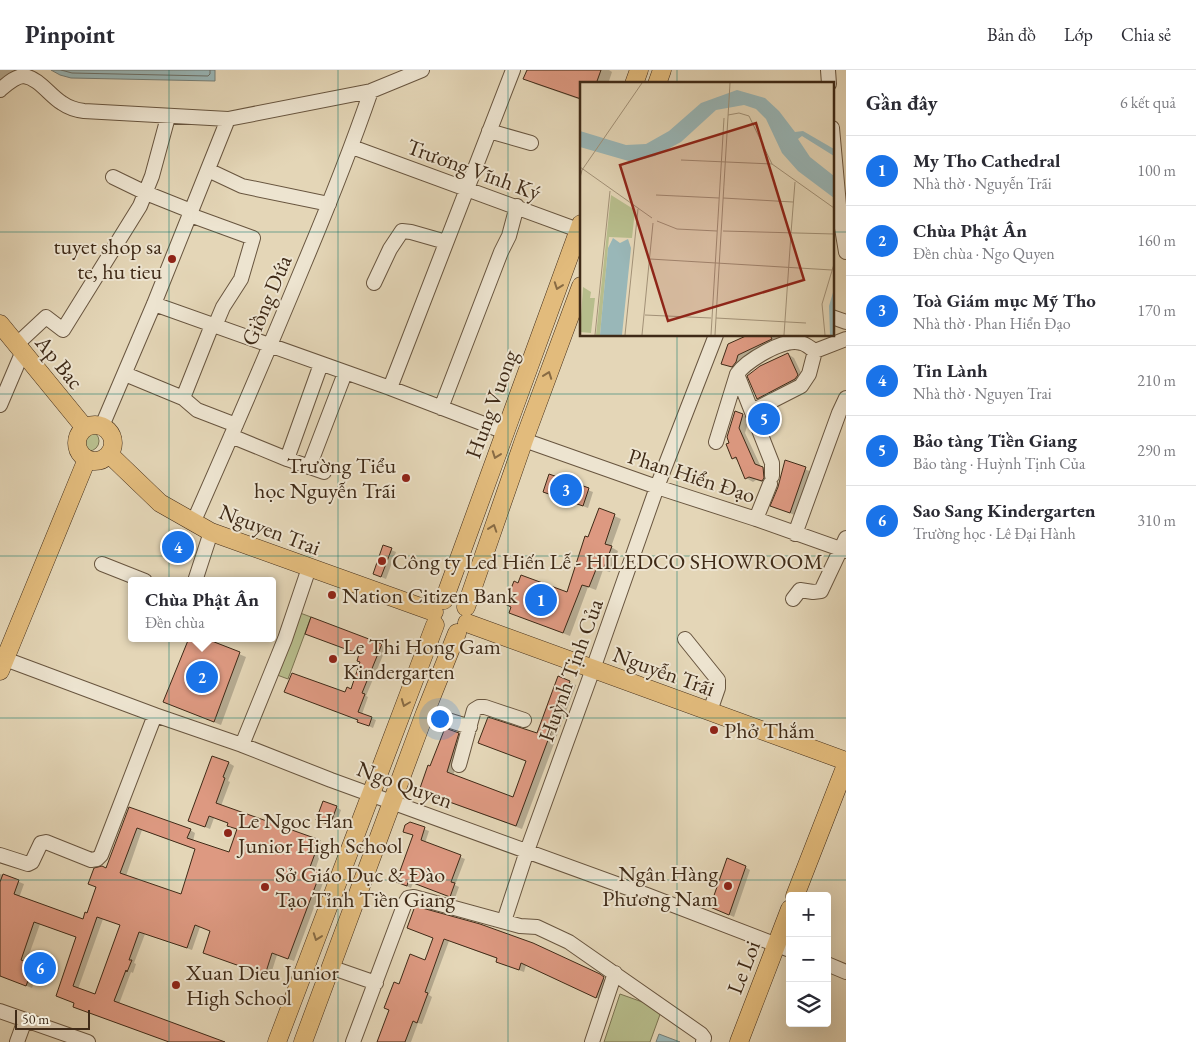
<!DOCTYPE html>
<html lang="vi">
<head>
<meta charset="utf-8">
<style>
	:root { --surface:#fff; --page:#f2f2f3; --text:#2b2b33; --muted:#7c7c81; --line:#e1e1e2; --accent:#1a73e8 }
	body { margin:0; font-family:"EB Garamond",serif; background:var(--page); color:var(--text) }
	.controls { position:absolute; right:15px; bottom:15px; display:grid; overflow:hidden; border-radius:5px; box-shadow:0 5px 20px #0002 }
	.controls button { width:45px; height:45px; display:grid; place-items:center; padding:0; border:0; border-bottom:1px solid var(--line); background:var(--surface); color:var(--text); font:25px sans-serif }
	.scale { position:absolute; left:15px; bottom:12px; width:75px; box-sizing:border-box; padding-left:5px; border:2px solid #3f2a17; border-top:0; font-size:14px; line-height:18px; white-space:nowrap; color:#3f2a17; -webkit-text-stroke:4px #ede4d0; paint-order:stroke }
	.you { position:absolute; left:439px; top:648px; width:18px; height:18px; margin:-12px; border:4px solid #fff; border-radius:50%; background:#1a73e8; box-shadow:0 0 0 8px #1a73e833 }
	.badge { display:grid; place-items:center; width:32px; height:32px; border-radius:50%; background:var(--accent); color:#fff; font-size:16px; font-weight:700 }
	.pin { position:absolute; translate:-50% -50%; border:2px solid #fff; box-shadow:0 1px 5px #0006 }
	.popup { position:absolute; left:128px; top:507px; width:148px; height:65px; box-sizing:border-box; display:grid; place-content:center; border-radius:5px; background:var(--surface); filter:drop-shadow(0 1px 4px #0005); font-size:16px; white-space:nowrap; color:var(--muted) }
	.popup b { font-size:19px; color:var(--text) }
	.popup::after { content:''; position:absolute; left:50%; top:100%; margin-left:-10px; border:10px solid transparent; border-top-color:var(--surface) }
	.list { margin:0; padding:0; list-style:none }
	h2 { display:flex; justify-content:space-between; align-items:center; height:65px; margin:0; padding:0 20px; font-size:21px }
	h2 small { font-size:16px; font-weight:400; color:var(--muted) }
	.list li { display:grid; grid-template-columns:32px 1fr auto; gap:15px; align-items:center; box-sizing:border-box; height:70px; padding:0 20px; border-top:1px solid var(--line) }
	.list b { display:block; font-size:19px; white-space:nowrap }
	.list p { margin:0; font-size:16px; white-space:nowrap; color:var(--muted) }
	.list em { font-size:16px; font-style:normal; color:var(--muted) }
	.icon { flex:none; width:28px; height:28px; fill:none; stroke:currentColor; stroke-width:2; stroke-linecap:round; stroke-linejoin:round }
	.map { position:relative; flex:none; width:846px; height:972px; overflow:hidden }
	header { display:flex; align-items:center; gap:30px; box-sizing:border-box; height:70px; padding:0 25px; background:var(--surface); border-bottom:1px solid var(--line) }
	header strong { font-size:24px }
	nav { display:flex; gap:28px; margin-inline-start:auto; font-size:18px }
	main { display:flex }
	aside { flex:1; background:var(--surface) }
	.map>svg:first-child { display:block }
	.green { fill:#b7bd8c; stroke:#7b7452 }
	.water { fill:#99b7b8; stroke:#757f78 }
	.shadow { fill:#0003; fill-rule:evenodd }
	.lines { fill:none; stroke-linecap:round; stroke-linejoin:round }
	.shore { stroke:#6c7068; stroke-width:1 }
	.building { fill:#dd9981; stroke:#3f2a17; fill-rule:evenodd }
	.minor-casing { stroke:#68553f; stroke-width:16 }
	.major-casing { stroke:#3f2a17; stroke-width:19 }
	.minor { stroke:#ede4d0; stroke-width:14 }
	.major { stroke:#e2bb7c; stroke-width:18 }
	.oneway { stroke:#886b44 }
	.grid { fill:none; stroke:#0f766e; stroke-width:1; stroke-opacity:0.55 }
	.poi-dot { fill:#8f2418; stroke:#ede4d0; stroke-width:2 }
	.labels { text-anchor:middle; stroke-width:4; stroke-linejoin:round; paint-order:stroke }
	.street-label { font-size:22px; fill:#3f2a17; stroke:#ede4d0 }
	.poi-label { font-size:22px; fill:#3f2a17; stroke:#ede4d0; text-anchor:start }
	.inset-road { fill:none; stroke:#a29177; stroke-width:1 }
	.view { fill:#8f2418; fill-opacity:0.15; stroke:#8f2418; stroke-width:2.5 }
	.inset-edge { fill:none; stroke:#3f2a17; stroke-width:2.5 }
</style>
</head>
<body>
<header>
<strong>Pinpoint</strong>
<nav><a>Bản đồ</a><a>Lớp</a><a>Chia sẻ</a></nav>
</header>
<main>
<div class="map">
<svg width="846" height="972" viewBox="0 0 846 972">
	<rect width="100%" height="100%" fill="#e4d6b7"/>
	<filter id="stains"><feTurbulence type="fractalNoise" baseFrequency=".004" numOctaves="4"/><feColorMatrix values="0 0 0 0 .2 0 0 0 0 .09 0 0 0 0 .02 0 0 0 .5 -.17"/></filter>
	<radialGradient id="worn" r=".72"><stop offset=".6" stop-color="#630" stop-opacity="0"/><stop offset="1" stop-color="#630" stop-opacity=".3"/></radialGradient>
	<!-- green -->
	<path class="green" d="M79 371a10 10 0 1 1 20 0a10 10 0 1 1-20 0Z
		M292 540 311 547 288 609 269 602Z
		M620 924 662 939 650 972H604Z"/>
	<!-- water -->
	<path class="water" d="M51 0H215V11L71 8 60 5Z
		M659 964 680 972H656Z"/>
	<!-- shadow -->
	<path class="shadow" d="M0 0H19L0 15Z
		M528 0H609L612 2 608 14H581V30L535 14 525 8Z
		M749 265H786L787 268 743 288 741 294 737 299 728 296Z
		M788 284 794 288 804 309 765 331 758 328Z
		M743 345 749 349 745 363 761 397 770 402 769 414 756 410 753 412 746 408 740 392 733 388 731 373Z
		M786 392 812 402 797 446 772 436 779 418Z
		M550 406 593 422 588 438 544 422Z
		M599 439 621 449 611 477 618 481 610 502 603 500 596 520 588 517 570 566 510 542 568 524Z
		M391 480 396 482 386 509 379 506Z
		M201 568 246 587 221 655 171 635Z
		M381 575 386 578 366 626 368 627 362 644 376 650 373 658 358 651 346 624 352 620Z
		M559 608 576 615 522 759 427 724 431 698 458 664 465 668 453 706 513 728 527 691 480 673 537 664Z
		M229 693 234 696 228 711 230 712 221 736 324 774 315 800 326 805 294 891 277 885 270 907 204 883 212 861 200 857 192 880 145 864 134 893 136 894 133 903 131 902 119 934 224 972H169L74 937 76 933 62 928 78 868 40 854 26 893 39 899 32 918 0 906V804L24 814 19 828 84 851 88 845 97 818 90 814 107 799 130 738 190 760 195 763 193 771 230 783 238 760 229 754 214 748 210 759 190 751ZM142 760 197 780 181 825 126 806ZM103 849 121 855 96 926 78 919Z
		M336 737 341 740 335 757 318 750Z
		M410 754 429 761 425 773 465 789 455 815 459 817 455 828 413 813 411 818 397 812 414 766 404 761Z
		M745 797 750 800 734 847 716 839Z
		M408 858 533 874 608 911 601 930 526 895 524 902 502 894 498 889 449 871 429 925 432 927 422 954 418 953 411 972H381L400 915 426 891 434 868Z"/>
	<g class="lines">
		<!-- shore -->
		<path class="shore" d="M61 0 72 3 208 6 210 4V0"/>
	</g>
	<!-- building -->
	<path class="building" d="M527 0H601L596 14H581V29L523 9Z
		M748 265H770L772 269 738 285 736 292 732 297 721 294 728 274Z
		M788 283 798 305 795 309 757 329 747 306 760 296Z
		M735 341 743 344 739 358 755 394 763 397 764 408 762 411 749 407 745 409 736 387 732 389 726 374 729 373 727 367Z
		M785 390 806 397 790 443 770 436 778 417Z
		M549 404 589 418 583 436 543 422Z
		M599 438 615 444 605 474 612 476 603 500 597 497 589 517 582 515 563 563 509 543 511 537 505 534 514 511 518 513 521 505 567 522 585 466 588 467Z
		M383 475 392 478 381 507 373 504Z
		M311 547 382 574 362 623 365 624 358 642 372 647 369 656 357 652 358 650 284 622 292 603 345 622 347 617 351 619 360 592 357 591 359 584 305 564Z
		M189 568H204L240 582 214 652 163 632Z
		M558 606 570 611 516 756 419 721 428 695 430 696 445 658 459 663 447 702 513 727 526 691 478 673 488 647 537 663Z
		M212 686 229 692 223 707 225 708 216 733 320 770 310 797 321 801 288 889 272 883 265 905 203 883 210 861 195 855 187 878 139 862 129 890H132L127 902 126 900 114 931 225 972H169L73 937 74 933 56 926 76 867 34 852 21 890 34 895 26 916 0 906V812L3 804 19 810 14 824 83 849 85 842 87 843 96 817 88 814 94 798 102 796 106 798 129 737 191 759 187 768 229 782 237 759 227 756 228 753 209 746 205 757 188 751ZM137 758 195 779 181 824 120 803ZM97 847 120 855 95 924 73 916Z
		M323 731 337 736 330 755 316 750Z
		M410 752 425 757 421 770 461 785 451 812 455 813 450 827 408 811 407 816 396 812 413 765 403 762 405 755Z
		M727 788 746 796 729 845 710 837Z
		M415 836 480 854 533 873 600 904 604 907 596 928 521 893 519 900 496 892 497 888 444 869 425 922 428 923 417 953 413 951 405 972H377L389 940 384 938 394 912 399 914 410 884 425 890 433 868 407 858Z"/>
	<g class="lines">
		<defs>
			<path id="minor" d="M828 0 829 14
				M0 20C6 15 15 6 24 6 39 8 50 26 62 33 69 38 76 40 84 41L228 49 371 21 422 0
				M832 58 840 146 846 182
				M489 61 531 73
				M352 77 581 161
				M208 100 242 116 329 134
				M113 107 146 123 191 141
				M190 145 253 168 241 209 223 237 215 256
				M374 213 390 179 402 161 411 162 446 172
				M154 234 390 318 505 362
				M832 247 846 252
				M17 274 46 247 63 260 140 136 152 106 168 47
				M125 304 183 328 197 340 236 355
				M390 318 513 0
				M183 328 212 255
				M0 335 23 281
				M441 338 501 182 509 166 517 136
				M752 341 801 316 809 304 815 281
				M102 356 154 234 228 49
				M231 366 287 389 321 294
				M524 370 657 417 756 449 846 481
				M716 372 737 304
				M287 389 324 402
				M309 397 345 303
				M772 406V393L737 304C746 291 785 267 801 273 806 274 810 278 815 281L846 269
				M756 449 770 414
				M193 453C231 367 268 281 304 194 328 137 351 79 371 21
				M795 464 839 343 846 328
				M102 494 145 511
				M195 511 211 462
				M793 529 800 520 813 522 821 521 846 468
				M685 569 718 610V618L710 641
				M5 589 155 645 242 675 331 710 647 825 790 880
				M425 643 470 657
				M242 675 285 569 309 498
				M459 695 474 640 479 637H485L524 650
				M0 785 28 794 32 792 41 773 46 772 91 790 97 789 101 785 155 645
				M504 851 527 781 593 599 657 417 716 265
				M827 894 846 902
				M330 897 376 913
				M0 941 88 972
				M17 972 25 950
				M353 972 405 833 408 828 414 827 520 856 537 857 569 872 701 964 704 968 703 972
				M592 972 615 903"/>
			<path id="major" d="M634 14 639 0
				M657 14 662 0
				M0 254 85 358
				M77 373a18 18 0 1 1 36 0a18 18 0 1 1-36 0Z
				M109 384 160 433 211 462 434 542
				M444 530 581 154
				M466 537 524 370 581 216
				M467 553 846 691
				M0 601 87 389
				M795 826 846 695
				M277 972 435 555
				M303 972 425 643 457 563
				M739 972 790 839"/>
		</defs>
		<!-- minor casing -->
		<use href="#minor" class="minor-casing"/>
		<!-- major casing -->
		<use href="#major" class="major-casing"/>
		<!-- minor -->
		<use href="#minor" class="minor"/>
		<!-- major -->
		<use href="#major" class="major"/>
	</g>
	<!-- one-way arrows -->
	<defs><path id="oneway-chevron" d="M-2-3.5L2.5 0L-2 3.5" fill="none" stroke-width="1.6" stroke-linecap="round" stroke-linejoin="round" transform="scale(1.25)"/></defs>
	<g class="oneway">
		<use href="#oneway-chevron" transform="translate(558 216) rotate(110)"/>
		<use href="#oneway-chevron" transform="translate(548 305) rotate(-70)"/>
		<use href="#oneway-chevron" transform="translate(496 385) rotate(110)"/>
		<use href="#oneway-chevron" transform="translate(493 458) rotate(-71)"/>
		<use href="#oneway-chevron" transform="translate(405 633) rotate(111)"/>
		<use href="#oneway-chevron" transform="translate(317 867) rotate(110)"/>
	</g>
	<!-- grid -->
	<path class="grid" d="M169 0V972M338 0V972M508 0V972M677 0V14M0 162H581M832 162H846M677 265V972M0 324H846M0 486H846M0 648H846M0 810H846"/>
	<!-- markers -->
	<g class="poi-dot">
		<circle cx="172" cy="189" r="5"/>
		<circle cx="406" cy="408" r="5"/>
		<circle cx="382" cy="491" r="5"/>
		<circle cx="332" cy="525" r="5"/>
		<circle cx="333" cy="589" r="5"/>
		<circle cx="714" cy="660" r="5"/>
		<circle cx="228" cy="763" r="5"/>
		<circle cx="728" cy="816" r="5"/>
		<circle cx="265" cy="817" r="5"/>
		<circle cx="176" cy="915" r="5"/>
	</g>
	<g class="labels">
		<!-- street labels -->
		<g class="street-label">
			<text transform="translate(474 99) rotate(20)" y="8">Trương Vĩnh Ký</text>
			<text transform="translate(266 230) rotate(-67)" y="8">Giồng Dứa</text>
			<text transform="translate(60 292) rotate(51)" y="8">Ap Bac</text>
			<text transform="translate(491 334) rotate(-70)" y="8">Hung Vuong</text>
			<text transform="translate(692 405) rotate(18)" y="8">Phan Hiển Đạo</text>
			<text transform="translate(270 459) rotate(21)" y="8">Nguyen Trai</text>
			<text transform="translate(570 600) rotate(-70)" y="8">Huỳnh Tịnh Của</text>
			<text transform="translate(664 601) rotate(20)" y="8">Nguyễn Trãi</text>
			<text transform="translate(405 714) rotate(20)" y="8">Ngo Quyen</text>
			<text transform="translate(743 897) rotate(-69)" y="8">Le Loi</text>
		</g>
		<!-- poi labels -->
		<g class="poi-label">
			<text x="162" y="184" text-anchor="end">tuyet shop sa<tspan x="162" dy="25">te, hu tieu</tspan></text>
			<text x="396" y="403" text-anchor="end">Trường Tiểu<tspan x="396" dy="25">học Nguyễn Trãi</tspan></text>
			<text x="392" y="499">Công ty Led Hiến Lễ - HILEDCO SHOWROOM</text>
			<text x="342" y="533">Nation Citizen Bank</text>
			<text x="343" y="584">Le Thi Hong Gam<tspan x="343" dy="25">Kindergarten</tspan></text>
			<text x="724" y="668">Phở Thắm</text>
			<text x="238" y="758">Le Ngoc Han<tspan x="238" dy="25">Junior High School</tspan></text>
			<text x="718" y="811" text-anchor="end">Ngân Hàng<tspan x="718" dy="25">Phương Nam</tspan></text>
			<text x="275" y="812">Sở Giáo Dục &amp; Đào<tspan x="275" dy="25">Tạo Tỉnh Tiền Giang</tspan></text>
			<text x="186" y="910">Xuan Dieu Junior<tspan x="186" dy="25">High School</tspan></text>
		</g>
	</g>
	<!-- overview -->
	<g transform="translate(580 12)">
		<rect width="254" height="254" fill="#e4d6b7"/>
		<path d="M31 113 55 128 52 156 29 155 20 253H16ZM3 205 11 210 10 216H15L11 251 0 250Z" fill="#b7bd8c"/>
		<path d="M157 8 185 16 199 29 215 50 223 49 254 67V74L222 54 218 57 230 75 254 94V116L218 89 202 71 186 37 176 27 164 23 136 28 101 60 75 74 52 80 0 65V49L46 63 66 62 89 49 121 21ZM33 156 40 161 48 157 51 166 42 253H20L28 166ZM254 207V253H250L249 224Z" fill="#99b7b8"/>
		<path class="inset-road" d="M148 33 159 31 169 34 192 82 254 126M101 78 192 82M0 85 72 136M0 96 2 88 62 1M76 113 139 116M143 116 213 120M77 139 97 147 137 149M143 149 254 152M211 151 215 100M70 177 252 188M65 233 131 236M136 236 226 241M15 253 30 109M45 253 58 127M62 253 73 141M131 253 144 36M135 253 150 1M204 253 211 152M245 253 242 222 254 182"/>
		<path class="view" d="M176 41 224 198 88 239 40 83Z"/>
		<rect width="254" height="254" class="inset-edge"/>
	</g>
	<rect width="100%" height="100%" filter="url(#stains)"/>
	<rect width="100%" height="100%" fill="url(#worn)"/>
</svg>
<div class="controls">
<button>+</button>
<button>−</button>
<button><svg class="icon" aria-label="layers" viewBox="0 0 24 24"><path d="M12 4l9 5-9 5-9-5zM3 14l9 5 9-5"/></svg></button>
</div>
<div class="scale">50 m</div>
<div class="you"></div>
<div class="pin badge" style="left:541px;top:530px">1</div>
<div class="pin badge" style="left:202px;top:607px">2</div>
<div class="popup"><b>Chùa Phật Ân</b>Đền chùa</div>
<div class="pin badge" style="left:566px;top:420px">3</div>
<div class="pin badge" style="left:178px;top:477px">4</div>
<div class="pin badge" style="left:764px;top:349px">5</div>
<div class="pin badge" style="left:40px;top:898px">6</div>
</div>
<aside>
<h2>Gần đây<small>6 kết quả</small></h2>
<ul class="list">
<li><span class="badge">1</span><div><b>My Tho Cathedral</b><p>Nhà thờ · Nguyễn Trãi</p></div><em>100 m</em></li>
<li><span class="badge">2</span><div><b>Chùa Phật Ân</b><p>Đền chùa · Ngo Quyen</p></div><em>160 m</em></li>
<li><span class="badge">3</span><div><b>Toà Giám mục Mỹ Tho</b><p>Nhà thờ · Phan Hiển Đạo</p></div><em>170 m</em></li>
<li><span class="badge">4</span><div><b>Tin Lành</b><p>Nhà thờ · Nguyen Trai</p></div><em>210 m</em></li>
<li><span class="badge">5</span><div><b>Bảo tàng Tiền Giang</b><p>Bảo tàng · Huỳnh Tịnh Của</p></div><em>290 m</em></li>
<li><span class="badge">6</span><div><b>Sao Sang Kindergarten</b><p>Trường học · Lê Đại Hành</p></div><em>310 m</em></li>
</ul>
</aside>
</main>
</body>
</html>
